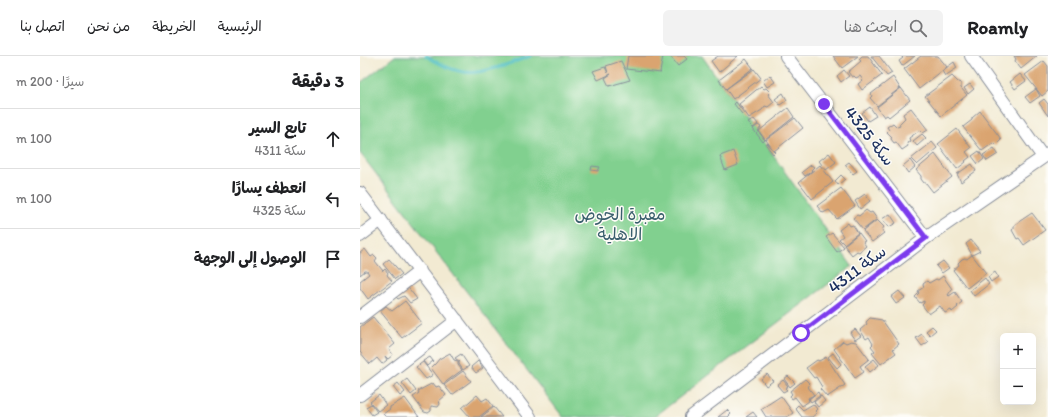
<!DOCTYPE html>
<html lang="ar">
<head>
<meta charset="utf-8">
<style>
	:root { --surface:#fff; --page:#f2f2f2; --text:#202124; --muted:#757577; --line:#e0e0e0 }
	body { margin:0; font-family:Itim,"Playpen Sans Arabic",sans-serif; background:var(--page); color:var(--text); direction:rtl }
	.controls { position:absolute; right:12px; bottom:12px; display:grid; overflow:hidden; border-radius:6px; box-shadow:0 4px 16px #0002 }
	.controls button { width:36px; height:36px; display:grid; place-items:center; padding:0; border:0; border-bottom:1px solid var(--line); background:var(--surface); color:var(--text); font:20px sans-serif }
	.stop { position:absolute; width:12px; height:12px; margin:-9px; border:3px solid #7c3aed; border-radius:50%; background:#fff }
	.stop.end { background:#7c3aed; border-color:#fff; box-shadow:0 1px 4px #0008 }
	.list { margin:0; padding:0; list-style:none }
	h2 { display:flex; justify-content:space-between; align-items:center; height:52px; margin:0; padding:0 16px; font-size:17px }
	h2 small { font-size:13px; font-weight:400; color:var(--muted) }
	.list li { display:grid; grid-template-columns:26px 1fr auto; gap:12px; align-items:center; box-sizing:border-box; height:60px; padding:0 16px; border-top:1px solid var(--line) }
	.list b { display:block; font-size:15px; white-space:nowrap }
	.list p { margin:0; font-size:13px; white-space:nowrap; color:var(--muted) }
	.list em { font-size:13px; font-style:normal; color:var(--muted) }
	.icon { flex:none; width:22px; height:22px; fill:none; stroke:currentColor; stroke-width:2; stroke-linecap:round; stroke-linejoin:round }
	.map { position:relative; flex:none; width:688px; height:361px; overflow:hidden; direction:ltr }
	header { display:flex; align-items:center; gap:24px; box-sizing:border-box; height:56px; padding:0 20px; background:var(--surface); border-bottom:1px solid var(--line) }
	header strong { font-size:19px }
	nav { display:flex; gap:22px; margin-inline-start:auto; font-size:14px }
	.search { width:280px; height:36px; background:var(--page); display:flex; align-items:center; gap:10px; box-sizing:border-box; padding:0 14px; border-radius:6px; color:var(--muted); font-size:15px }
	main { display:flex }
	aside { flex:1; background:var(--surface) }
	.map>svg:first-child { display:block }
	.green { fill:#81d08f; stroke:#4e8076 }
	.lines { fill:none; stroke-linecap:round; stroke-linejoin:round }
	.stream { stroke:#50bfc5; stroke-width:3 }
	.building { fill:#daa470 }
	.minor-casing { stroke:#868c98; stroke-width:14 }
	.minor { stroke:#fff; stroke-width:12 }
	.route { stroke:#7c3aed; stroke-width:5 }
	.labels { text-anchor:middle; stroke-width:3; stroke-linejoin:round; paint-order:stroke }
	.street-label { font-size:17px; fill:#1b2f5e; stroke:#fdfcf7 }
	.park-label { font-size:17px; fill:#3a5f6d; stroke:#fdfcf7 }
</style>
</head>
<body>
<header>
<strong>Roamly</strong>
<div class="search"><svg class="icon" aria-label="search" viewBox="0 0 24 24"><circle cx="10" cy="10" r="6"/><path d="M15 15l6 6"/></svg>ابحث هنا</div>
<nav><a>الرئيسية</a><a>الخريطة</a><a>من نحن</a><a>اتصل بنا</a></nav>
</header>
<main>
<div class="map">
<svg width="688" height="361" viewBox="0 0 688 361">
	<rect width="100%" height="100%" fill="#fdfcf7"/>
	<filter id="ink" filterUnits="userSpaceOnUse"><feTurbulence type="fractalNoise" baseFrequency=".025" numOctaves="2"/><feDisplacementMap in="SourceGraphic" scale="8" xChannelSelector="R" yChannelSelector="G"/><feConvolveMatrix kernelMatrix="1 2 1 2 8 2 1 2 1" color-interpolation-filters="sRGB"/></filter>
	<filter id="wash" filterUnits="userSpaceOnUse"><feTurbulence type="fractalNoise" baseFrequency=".012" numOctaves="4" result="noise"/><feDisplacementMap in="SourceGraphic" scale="16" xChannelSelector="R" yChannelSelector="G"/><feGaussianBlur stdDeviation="0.9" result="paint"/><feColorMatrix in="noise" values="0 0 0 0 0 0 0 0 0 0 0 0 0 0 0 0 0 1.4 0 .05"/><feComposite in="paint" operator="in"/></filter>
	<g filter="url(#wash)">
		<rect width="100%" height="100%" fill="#f2ead2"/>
		<!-- green -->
		<path class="green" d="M35 0H342L492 210 294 361H203L0 97V27Z"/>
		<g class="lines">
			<!-- stream -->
			<path class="stream" d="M66 0C78 7 90 14 104 16 121 19 154 6 171 0"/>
		</g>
		<g id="blocks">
			<!-- building -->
			<path class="building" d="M268 0H303L300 16 301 17 266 13Z
				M310 0H324L327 3 318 10Z
				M358 0H378L359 16 351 5Z
				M473 0H498L482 12Z
				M502 0H508L522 19 502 34 498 28 503 24 500 20 496 22 494 20 492 21 488 16 501 5 499 3Z
				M511 0H519L532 17 527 20Z
				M541 0H555L542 10 539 5 543 2Z
				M561 0H578L587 11 559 33 544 13Z
				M654 0H677L661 13 655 5 656 3Z
				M386 3 393 12 366 33 359 24Z
				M261 5 270 24 249 30 245 22 251 18 238 24 233 15 245 11 248 17 246 10Z
				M684 5 688 10V35L682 40 665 19Z
				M594 6 597 12 585 20 582 15Z
				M394 13 401 22 373 43 366 33Z
				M484 14 489 20 481 26 477 20Z
				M660 18 666 25 655 33 650 26Z
				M410 19 415 26 407 31 403 25Z
				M592 20 598 26 601 27V32L607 39 581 60 565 40Z
				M533 21 540 32 517 50 510 42 512 40 511 38Z
				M610 28 614 33 608 38 604 32Z
				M401 30 404 33 406 32 410 36 408 38 414 46 408 51 405 50 402 54 389 62 379 48Z
				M541 32 550 44 529 61 527 59 524 61 517 51Z
				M676 33 680 40 670 47 665 41Z
				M423 37 427 44 420 49 415 43Z
				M684 43 688 48V60L679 47Z
				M376 46 384 57 382 58 374 48Z
				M510 51 516 60 508 65 502 57Z
				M428 52 434 61 405 84 399 75Z
				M551 52 568 74 563 77 560 74 549 82 550 85 547 87 548 90 542 94 536 86 534 87 531 83 532 81 527 76 529 74 527 71 533 67 537 71 540 70 539 68 545 62 543 58Z
				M620 55 641 83 635 89 633 87 622 95 603 71 612 64V62Z
				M435 62 443 72 414 95 406 84Z
				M394 63 398 68 393 72 388 67Z
				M398 69 401 71 398 75 405 84 403 86 393 73Z
				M597 73 611 92 606 96 610 101 605 105 606 106 597 113 578 88Z
				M562 78 566 82 557 90 553 85Z
				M572 86 577 92 557 109 551 103Z
				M407 87 415 96 413 98 406 89Z
				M634 92 638 98 627 105 623 99Z
				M373 95 378 109 365 114 360 100Z
				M619 95 624 103 618 108 612 100Z
				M469 97 476 106 466 114 459 105Z
				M575 98 592 121 573 136 566 127H564L561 123V120L556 114Z
				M550 104 555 111 548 117 543 110Z
				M489 106 497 115 493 118 485 109Z
				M612 108 616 115 601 126 597 118Z
				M451 109 454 111 451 114 452 115 445 120 442 116Z
				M460 109 473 126 452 143 439 126Z
				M232 110 240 111 238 115 231 114Z
				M481 119 485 123 478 129 475 125Z
				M481 132 495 150 477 163 469 154 463 157 457 150Z
				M505 138 510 145 500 153 495 145Z
				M506 154 510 157 512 156 517 163 503 174 493 162 497 159 499 160Z
				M672 157 685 174 664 189 659 182 657 183 652 174 654 172V169Z
				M530 158 536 167 529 171 522 163Z
				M517 164 524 171 522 174 524 177 512 186 503 175Z
				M488 167 490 170 493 169 498 177 484 188 479 183 483 180 479 174Z
				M472 177 484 191 477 196 466 181Z
				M499 177 505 185 503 186 506 190 499 196 497 195 492 199 484 189Z
				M611 184 620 195 612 199 606 188Z
				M5 193 11 201 14 199 17 202 15 205 23 215 25 213 28 217 27 219 32 225 8 243 0 232V225L9 218 7 215H5L0 219V197Z
				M612 199 626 217 607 232 593 214 599 209 598 207 602 203 605 202 607 203Z
				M29 203 42 218 35 223 23 208Z
				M583 205 589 212 582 217 576 210Z
				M635 216 638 221 631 226 628 221Z
				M583 220 592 233 588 239 589 240 595 236 602 246 597 250 598 251 592 256 591 254 585 257 580 250 569 258 562 249 564 247V245L560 247 555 241 559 237 558 235 564 231 563 228 567 225 569 227 576 223 578 224Z
				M625 222 629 228 614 240 610 234Z
				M46 229 57 243 50 247 44 240 38 243 34 239Z
				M539 235 545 242 536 248 531 241Z
				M45 245 62 267 42 282 20 255 26 250 32 255Z
				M13 261 35 288 29 293 33 299 28 303 25 300 27 304 22 308 17 302 10 308 0 296V271Z
				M510 262 522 264 539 288 533 293 536 297 521 308 512 297 515 295 511 290 513 288 509 281 506 283 500 274 507 268 506 266Z
				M572 270 576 274 570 279 566 275Z
				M495 273 501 280 495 284 490 277Z
				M562 278 568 286 562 290 556 282Z
				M483 285 486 287 491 285 496 286 509 303 500 310 504 316 495 322 474 293Z
				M90 297 94 304 98 305V309L102 314 83 328 71 312 76 307 79 303Z
				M473 297 481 308 477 312 468 301Z
				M101 298 109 310 103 314 99 308V305L100 306 95 302Z
				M70 301 73 305 67 310 63 305Z
				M466 301 485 329 467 341 460 333 462 331 456 321 454 322 446 312 457 304 459 305Z
				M514 303 519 309 510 316 505 310Z
				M118 305 123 312 116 317 111 311Z
				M63 306 73 319 66 323 56 311Z
				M103 315 111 325 92 339 84 329Z
				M407 318 413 325 406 330 401 323Z
				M428 320 435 327 430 331 424 323Z
				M47 323 56 335 51 339 42 327Z
				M445 323 450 328 448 331 454 339 448 342 449 345 442 350 435 341 432 343 430 340 432 338 430 335Z
				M423 324 428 330 425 332 427 334 423 336 417 329Z
				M38 327 45 336 40 340 33 331Z
				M73 327 76 331 79 330 86 339 79 345 80 348 78 351 71 350V355L68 357 64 356 53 341 59 337 58 335Z
				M458 336 460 340 451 346 449 343Z
				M19 339 26 349 18 355 10 346Z
				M117 339 122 345 127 342 133 350 119 361H110L102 352Z
				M421 340 433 357 427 361H406L401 353Z
				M461 340 465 345 458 351 454 346Z
				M45 342 59 361H26L23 358 30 353V351Z
				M11 348 17 356 12 359 6 351Z
				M453 348 457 353 455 355 457 357 452 361H442L435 352 438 349 443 354Z
				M134 351 142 361H121Z
				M367 354 371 358 368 361H358Z
				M393 356 397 361H386Z"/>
		</g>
	</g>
	<g filter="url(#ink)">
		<use href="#blocks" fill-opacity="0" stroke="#868c98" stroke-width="1"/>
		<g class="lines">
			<defs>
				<path id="minor" d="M426 0 566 182
					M611 0 683 101
					M0 137 170 361
					M0 180 21 164
					M0 261 60 215
					M0 339 97 264
					M331 361 566 182 688 98"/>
			</defs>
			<!-- minor casing -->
			<use href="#minor" class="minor-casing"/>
			<!-- minor -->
			<use href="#minor" class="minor"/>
		</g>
	</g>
	<g class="lines" filter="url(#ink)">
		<!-- route -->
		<path class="route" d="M441 277 566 182 464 48"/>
	</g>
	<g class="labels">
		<!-- street labels -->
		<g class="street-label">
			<text transform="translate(510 80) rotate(52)" y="6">سكة 4325</text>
			<text transform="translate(497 213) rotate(-37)" y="6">سكة 4311</text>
		</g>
		<!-- park labels -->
		<g class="park-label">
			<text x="260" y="164">مقبرة الخوض<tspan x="260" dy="20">الاهلية</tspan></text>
		</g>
	</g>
</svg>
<div class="controls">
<button>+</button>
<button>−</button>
</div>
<div class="stop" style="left:441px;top:277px"></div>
<div class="stop end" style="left:464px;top:48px"></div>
</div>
<aside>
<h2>3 دقيقة<small>سيرًا · 200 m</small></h2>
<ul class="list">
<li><svg class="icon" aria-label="ahead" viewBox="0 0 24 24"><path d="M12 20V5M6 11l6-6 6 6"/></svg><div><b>تابع السير</b><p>سكة 4311</p></div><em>100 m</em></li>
<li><svg class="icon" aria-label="left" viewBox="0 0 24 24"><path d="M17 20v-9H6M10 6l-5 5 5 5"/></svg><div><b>انعطف يسارًا</b><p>سكة 4325</p></div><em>100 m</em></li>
<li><svg class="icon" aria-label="arrive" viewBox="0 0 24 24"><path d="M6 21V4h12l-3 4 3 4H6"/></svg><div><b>الوصول إلى الوجهة</b></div></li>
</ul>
</aside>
</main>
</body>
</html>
